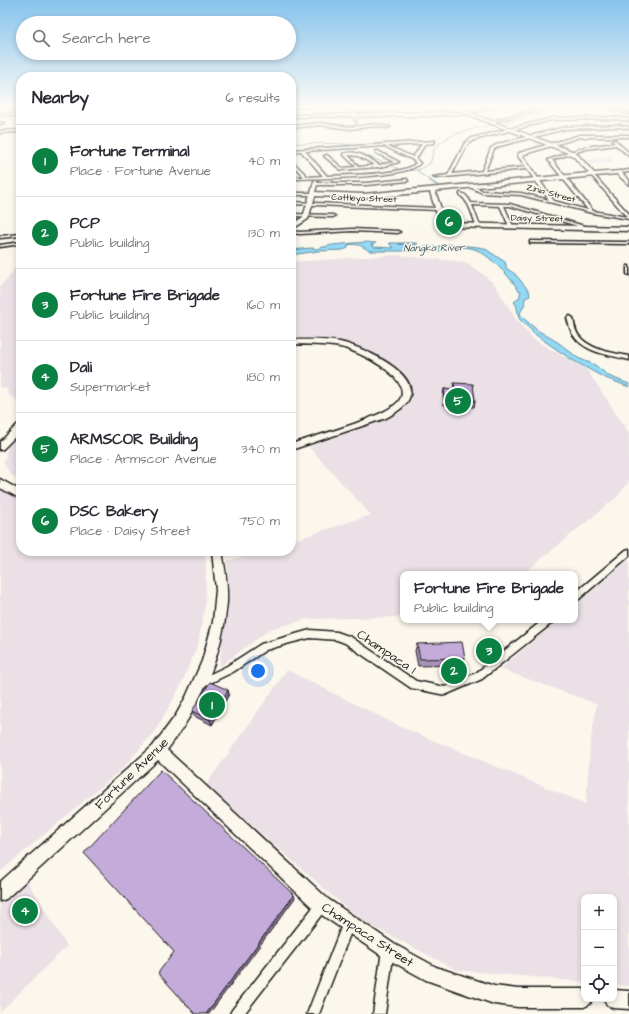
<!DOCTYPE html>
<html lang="en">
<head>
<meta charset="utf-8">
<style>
	:root { --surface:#fff; --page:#f7f7f7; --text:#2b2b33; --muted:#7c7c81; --line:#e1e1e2; --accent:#0b8043 }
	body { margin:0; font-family:"Architects Daughter",sans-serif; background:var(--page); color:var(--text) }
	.controls { position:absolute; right:12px; bottom:12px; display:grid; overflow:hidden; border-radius:8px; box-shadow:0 2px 6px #0003 }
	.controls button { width:36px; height:36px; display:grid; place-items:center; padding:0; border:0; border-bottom:1px solid var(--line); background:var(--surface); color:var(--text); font:20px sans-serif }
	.you { position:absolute; left:258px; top:671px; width:14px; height:14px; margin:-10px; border:3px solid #fff; border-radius:50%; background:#1a73e8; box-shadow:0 0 0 6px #1a73e833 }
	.badge { display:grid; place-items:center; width:26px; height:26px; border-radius:50%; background:var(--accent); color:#fff; font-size:13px; font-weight:700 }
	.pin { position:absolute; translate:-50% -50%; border:2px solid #fff; box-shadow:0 1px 4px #0006 }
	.popup { position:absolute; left:400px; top:571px; width:178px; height:52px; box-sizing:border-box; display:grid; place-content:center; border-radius:8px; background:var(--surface); filter:drop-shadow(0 1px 3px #0005); font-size:13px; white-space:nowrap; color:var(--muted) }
	.popup b { font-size:15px; color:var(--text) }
	.popup::after { content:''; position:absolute; left:50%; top:100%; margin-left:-8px; border:8px solid transparent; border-top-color:var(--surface) }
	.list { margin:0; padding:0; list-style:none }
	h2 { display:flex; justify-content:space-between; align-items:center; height:52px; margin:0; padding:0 16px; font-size:17px }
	h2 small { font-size:13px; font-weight:400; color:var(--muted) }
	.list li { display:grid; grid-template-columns:26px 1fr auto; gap:12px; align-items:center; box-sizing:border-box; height:72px; padding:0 16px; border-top:1px solid var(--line) }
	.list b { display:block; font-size:15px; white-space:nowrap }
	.list p { margin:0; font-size:13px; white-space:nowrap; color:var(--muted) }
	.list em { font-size:13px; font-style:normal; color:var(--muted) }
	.icon { flex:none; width:22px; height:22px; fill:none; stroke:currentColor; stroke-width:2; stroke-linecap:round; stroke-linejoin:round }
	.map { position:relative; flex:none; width:629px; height:1014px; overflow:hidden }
	.search { position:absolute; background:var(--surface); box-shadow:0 2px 6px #0003; left:16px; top:16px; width:280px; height:44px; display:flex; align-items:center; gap:10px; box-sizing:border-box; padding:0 14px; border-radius:22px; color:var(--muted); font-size:15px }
	.panel { position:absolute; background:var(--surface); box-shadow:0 2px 6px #0003; left:16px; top:72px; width:280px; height:484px; border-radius:16px }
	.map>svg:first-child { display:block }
	.built { fill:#eae0e6 }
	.water { fill:#93d9f5; stroke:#638d9e }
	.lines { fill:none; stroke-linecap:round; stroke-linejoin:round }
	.stream-far1 { stroke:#638d9e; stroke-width:1 }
	.stream { stroke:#638d9e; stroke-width:1.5 }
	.street-casing { stroke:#1c1c1c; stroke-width:3 }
	.secondary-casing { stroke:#1c1c1c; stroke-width:3 }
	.street { fill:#fbf7ec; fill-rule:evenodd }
	.secondary { fill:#fbf7ec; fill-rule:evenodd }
	.wall { fill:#a993bb; stroke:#1c1c1c }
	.shaded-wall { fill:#897898; stroke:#1c1c1c }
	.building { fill:#c4abd9; stroke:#1c1c1c }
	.labels { text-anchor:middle; stroke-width:3; stroke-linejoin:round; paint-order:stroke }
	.far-street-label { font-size:9px; fill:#1c1c1c; stroke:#fbf7ec }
	.far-water-label { font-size:10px; font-style:italic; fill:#40555d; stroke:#fbf7ec }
	.near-street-label { font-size:13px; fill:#1c1c1c; stroke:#fbf7ec }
</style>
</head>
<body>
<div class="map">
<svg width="629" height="1014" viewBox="0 0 629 1014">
	<rect width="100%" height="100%" fill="#fbf7ec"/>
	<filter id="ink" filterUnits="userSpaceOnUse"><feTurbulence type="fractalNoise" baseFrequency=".025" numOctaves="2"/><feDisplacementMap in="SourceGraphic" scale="8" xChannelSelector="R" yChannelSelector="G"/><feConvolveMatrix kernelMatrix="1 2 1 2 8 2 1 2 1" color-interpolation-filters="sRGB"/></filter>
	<g filter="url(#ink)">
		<!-- built -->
		<path class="built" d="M610 158 615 163 586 164 581 160Z
			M395 255 465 262 484 275 495 285 517 321 533 339 587 370 629 433V481L618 496 523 574H403V617L308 619 270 629 219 667 229 597 227 561 260 551H291V541L371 515 309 447 400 413 406 404 410 393 404 378 398 369 369 351 352 343 332 340 291 338V262Z
			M21 265V410L15 398 8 395 7 389 0 387V286L9 277 15 268Z
			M21 435V481L10 474 4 463 8 446Z
			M0 484 21 497V551H205L206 569 205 605 198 644 180 687 155 731 123 768 0 872Z
			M629 559V986L614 985V897H584V982L457 970 360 920 206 785 287 670 399 726 586 804 590 744 597 704 500 669 558 620H575V606Z
			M25 878 67 946 0 1012V900Z"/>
		<!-- water -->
		<path class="water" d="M365 242 376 243 371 245 374 247 393 248 389 243H415L418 244H398L425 247H436L447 244 478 247 484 248 505 262 506 265V268L515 274 530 292 529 293 530 296 525 298 524 306 520 313 522 317 537 330 559 343 578 358 595 365 609 376 629 384V387L603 377 572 360 533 333C530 327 523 325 519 318 517 312 518 306 514 302L519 298 521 291 518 290C516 283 487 252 474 249 465 246 450 247 441 251H369C362 246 358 243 348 245V248L343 250 318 251 291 255V250L312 248 316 249 332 245Z"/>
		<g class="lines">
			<!-- stream-far1 -->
			<path class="stream-far1" d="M504 123 545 112H560L577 107 600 105
				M291 143C304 145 346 141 352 146
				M353 148 355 152 385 163
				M390 165 399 169
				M418 170 429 164C433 159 432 152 436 147 449 132 473 130 491 125
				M404 171 418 170 419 173 431 181"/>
			<!-- stream -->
			<path class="stream" d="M429 180 440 187"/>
			<defs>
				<path id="street" d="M0 105H21V106L15 108 0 107Z
					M291 105H354L357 121 356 122 355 121 352 107H291Z
					M423 105H434L433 106Z
					M440 105H442V110L435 116H433V114L440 110Z
					M498 105H505L466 114 465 113Z
					M551 105H557L489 123 488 122Z
					M596 105H602L629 112V114Z
					M0 113 21 114V116L0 115Z
					M616 117 629 119V121L616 119 552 120 474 140 468 144 452 174 482 171 491 148 498 144 565 127 619 125 629 127V129L619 127 565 129 500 146 494 149 485 171 526 167 518 156 519 153 580 135H629V137H580L522 155 554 201 588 210 548 160 585 147 615 143 612 141 615 140 629 153V156L616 145 586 149 552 160 593 211 627 217 591 175 592 173 629 214V219L592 213 521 195 482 193 468 186 471 185 483 191 521 193 549 200 527 169 435 178 433 177 448 175 465 143 472 138 552 118Z
					M0 122 4 123 0 124Z
					M320 123 350 127 376 124 390 127 388 128 376 126 350 129 320 125 291 128V126Z
					M21 130V132L0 133V131Z
					M435 141 434 143 425 144 416 159 420 163C409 179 318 178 297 179L296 177H304L291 163V160L306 175V177L323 176 301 151 291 152V150ZM422 144 413 157 388 146ZM384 146 413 160 416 163C407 175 344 175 327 176L305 151Z
					M376 151H378L399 162 381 167 380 168 378 167 341 170 324 156 327 155 342 168 356 167 343 154C356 149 369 158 379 165L394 162 376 153ZM348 155 358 156 375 165 359 167Z
					M629 170V172L618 173 616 172Z
					M407 179 408 181 366 185H317L314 195H291V193H311L314 181 316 180 318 181 317 183H366Z
					M460 193C465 193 469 199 471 203L510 204 591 228 588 229 510 206H504L513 226 511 227 509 226 500 206 472 205 480 226 477 227C472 216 470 202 460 195Z
					M291 202 437 208 439 209 437 210 291 204Z
					M291 214 333 215 335 216 333 217 291 216Z
					M352 229 398 231 400 232 398 233 352 231 300 234 291 233V231L300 232Z
					M21 234V236L0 238V236Z
					M530 241 629 242V244L531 243H530Z
					M21 242V244L0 247V245Z
					M627 266H629V275L627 274Z
					M570 316 573 318C574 324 575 331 579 336 590 350 613 353 629 356V360C611 355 585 353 574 336 570 331 569 324 567 318Z
					M629 549V556L578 600 575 601V593L626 550Z
					M543 620H553L552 623 482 679 445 695 411 688 345 643 337 640 310 638 290 643 266 650 233 672 204 686 201 687 198 686 197 683 198 680 227 666 261 644 310 630 337 632 351 637 416 681 445 687 476 673Z
					M322 899 326 901 328 905 326 909 244 1014H230L232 1010 318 901Z
					M348 918 352 920 354 924 319 1014H307L344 920Z
					M388 944 392 946 394 950 385 1014H373L382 950 384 946Z"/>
				<path id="secondary" d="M467 112 572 151 578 155 594 173 620 171 629 180V185L617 174 435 191 446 223 629 227V231L445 227 440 224 430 192 363 198 315 196 308 219 291 230V225L303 217 310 194 313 192 363 194 589 173 574 157 568 153 466 114 429 116 291 117V115Z
					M291 340C307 340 324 339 340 342 359 346 415 370 410 395 408 406 395 413 386 418L291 450V444C315 436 383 418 398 402 418 379 356 350 340 347 324 344 307 345 291 344Z
					M21 423V431L3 449 0 450V442L18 424Z
					M0 479 21 491V499L0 488Z
					M212 551H222C225 568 228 585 227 602 223 655 199 709 167 750L328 899 394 944 436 967 494 986 518 989H584V999H592L590 1004 584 1007H518L494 1004 426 980 382 956 316 911 158 760 6 899 0 901V882L153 746 176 715 186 697 202 661 213 622 216 590Z
					M614 990 629 991V1009L613 1008 607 1005 604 999H614Z"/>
			</defs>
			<!-- street casing -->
			<use href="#street" class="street-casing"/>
			<!-- secondary casing -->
			<use href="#secondary" class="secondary-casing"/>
			<!-- street -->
			<use href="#street" class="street"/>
			<!-- secondary -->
			<use href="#secondary" class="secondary"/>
		</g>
		<!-- wall -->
		<path class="wall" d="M454 383 475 401 474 407 444 405 443 395 444 389 453 390Z
			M417 644 465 658 462 665 418 666 415 651Z
			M228 690 229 694 212 725 194 716 192 711Z"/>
		<!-- shaded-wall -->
		<path class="shaded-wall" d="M228 690 229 694 212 725 210 720Z
			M294 895 295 898 209 1014H206Z"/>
		<!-- building -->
		<path class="building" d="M454 383 473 384 475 401 445 399 444 389 455 390Z
			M462 642 465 658 420 659 417 644Z
			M210 682 228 690 210 720 192 711Z
			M161 770 294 895 206 1014H195L158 973 174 952 84 853Z"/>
	</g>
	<!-- sky -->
	<linearGradient id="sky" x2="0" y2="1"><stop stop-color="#86c3ed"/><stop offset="0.43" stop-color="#fdfbf6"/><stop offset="1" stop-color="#fdfbf6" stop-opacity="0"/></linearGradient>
	<rect width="629" height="247" fill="url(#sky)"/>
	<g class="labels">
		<!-- far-street labels -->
		<g class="far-street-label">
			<text transform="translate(551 193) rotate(15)" y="3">Zinia Street</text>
			<text transform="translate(364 198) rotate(2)" y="3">Cattleya Street</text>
			<text transform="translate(537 218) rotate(1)" y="3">Daisy Street</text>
		</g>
		<!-- far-water labels -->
		<g class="far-water-label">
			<text transform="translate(434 247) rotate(-1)" y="4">Nangka River</text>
		</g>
		<!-- near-street labels -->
		<g class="near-street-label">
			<text transform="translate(387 651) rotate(34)" y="5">Champaca 1</text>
			<text transform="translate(131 773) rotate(-44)" y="5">Fortune Avenue</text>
			<text transform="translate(368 934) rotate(33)" y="5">Champaca Street</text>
		</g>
	</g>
</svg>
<div class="controls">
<button>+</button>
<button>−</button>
<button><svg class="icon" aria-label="locate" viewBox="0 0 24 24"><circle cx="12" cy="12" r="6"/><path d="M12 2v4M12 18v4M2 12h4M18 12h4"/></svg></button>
</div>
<div class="you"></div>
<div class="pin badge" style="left:212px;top:705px">1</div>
<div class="pin badge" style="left:454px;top:671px">2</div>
<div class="pin badge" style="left:489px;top:651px">3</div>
<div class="popup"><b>Fortune Fire Brigade</b>Public building</div>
<div class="pin badge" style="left:25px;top:911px">4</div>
<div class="pin badge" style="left:458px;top:401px">5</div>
<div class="pin badge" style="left:449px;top:222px">6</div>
<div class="search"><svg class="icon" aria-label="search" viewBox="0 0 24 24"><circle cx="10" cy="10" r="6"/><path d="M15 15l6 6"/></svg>Search here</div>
<section class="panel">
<h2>Nearby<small>6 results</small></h2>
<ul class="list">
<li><span class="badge">1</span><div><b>Fortune Terminal</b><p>Place · Fortune Avenue</p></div><em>40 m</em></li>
<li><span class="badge">2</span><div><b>PCP</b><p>Public building</p></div><em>130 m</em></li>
<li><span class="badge">3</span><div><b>Fortune Fire Brigade</b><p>Public building</p></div><em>160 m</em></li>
<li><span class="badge">4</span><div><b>Dali</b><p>Supermarket</p></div><em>180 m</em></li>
<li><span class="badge">5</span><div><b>ARMSCOR Building</b><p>Place · Armscor Avenue</p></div><em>340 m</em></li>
<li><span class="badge">6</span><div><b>DSC Bakery</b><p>Place · Daisy Street</p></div><em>750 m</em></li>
</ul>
</section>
</div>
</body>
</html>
